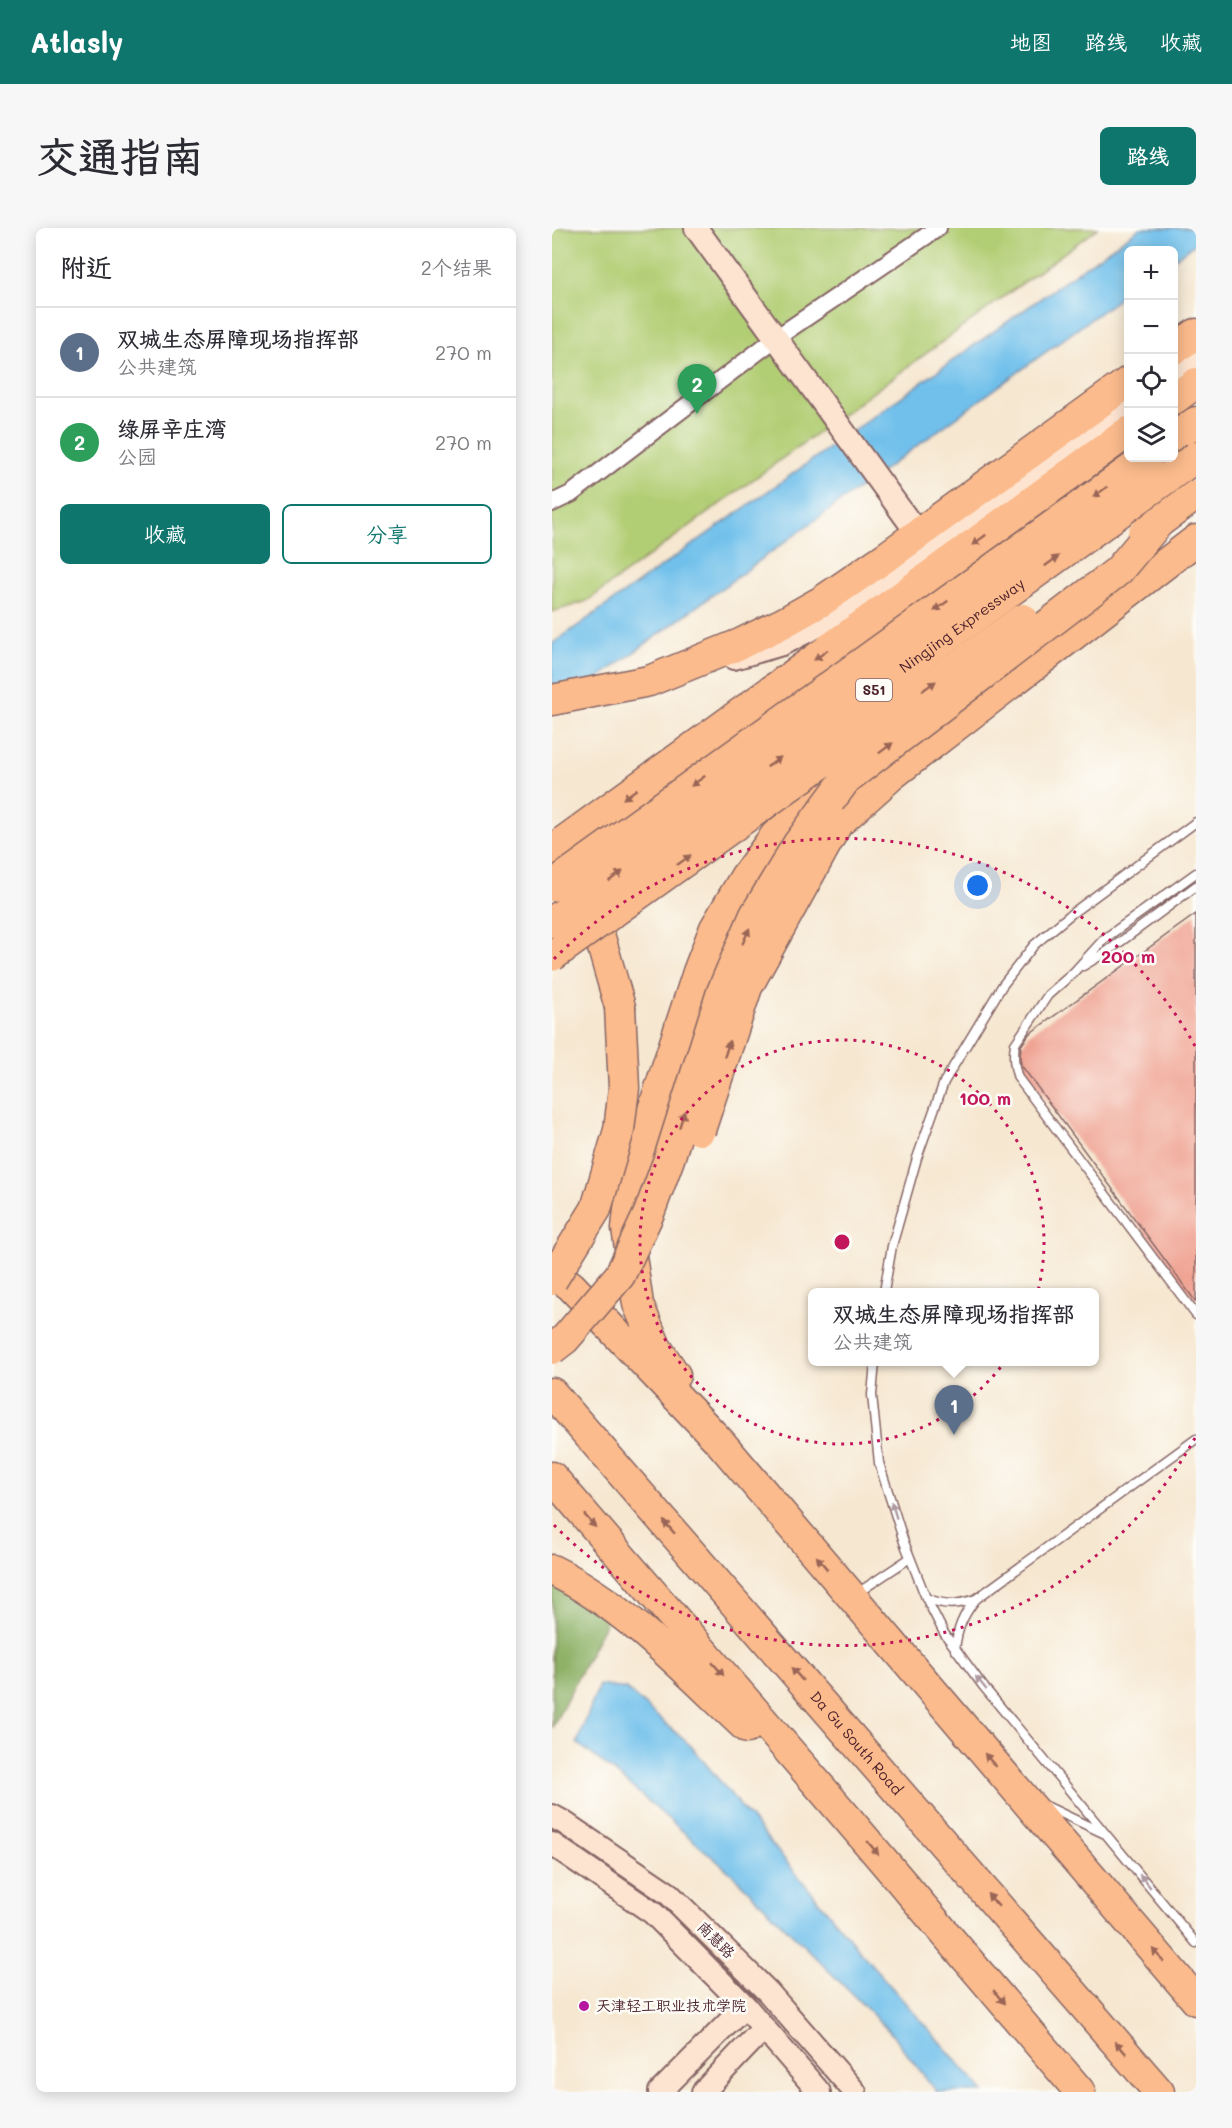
<!DOCTYPE html>
<html lang="zh">
<head>
<meta charset="utf-8">
<style>
	:root { --surface:#fff; --page:#f7f7f7; --text:#2b2b33; --muted:#7c7c81; --line:#e1e1e2; --accent:#0f766e }
	body { margin:0; font-family:Mali,"LXGW WenKai TC",sans-serif; background:var(--page); color:var(--text) }
	.controls { position:absolute; right:18px; top:18px; display:grid; overflow:hidden; border-radius:9px; box-shadow:0 3px 15px #0003 }
	.controls button { width:54px; height:54px; display:grid; place-items:center; padding:0; border:0; border-bottom:2px solid var(--line); background:var(--surface); color:var(--text); font:30px sans-serif }
	.you { position:absolute; left:426px; top:658px; width:21px; height:21px; margin:-15px; border:4px solid #fff; border-radius:50%; background:#1a73e8; box-shadow:0 0 0 9px #1a73e833 }
	.badge { display:grid; place-items:center; width:39px; height:39px; border-radius:50%; background:var(--accent); color:#fff; font-size:20px; font-weight:700 }
	.pin { position:absolute; translate:-50% -50px; filter:drop-shadow(0 2px 3px #0008) }
	.pin::after { content:''; position:absolute; top:32px; width:21px; height:18px; background:inherit; clip-path:polygon(0 0,100% 0,50% 100%) }
	.popup { position:absolute; left:256px; top:1060px; width:291px; height:78px; box-sizing:border-box; display:grid; place-content:center; border-radius:9px; background:var(--surface); filter:drop-shadow(0 2px 4px #0005); font-size:20px; white-space:nowrap; color:var(--muted) }
	.popup b { font-size:22px; color:var(--text) }
	.popup::after { content:''; position:absolute; left:50%; top:100%; margin-left:-12px; border:12px solid transparent; border-top-color:var(--surface) }
	.list { margin:0; padding:0; list-style:none }
	h2 { display:flex; justify-content:space-between; align-items:center; height:78px; margin:0; padding:0 24px; font-size:26px }
	h2 small { font-size:20px; font-weight:400; color:var(--muted) }
	.list li { display:grid; grid-template-columns:39px 1fr auto; gap:18px; align-items:center; box-sizing:border-box; height:90px; padding:0 24px; border-top:2px solid var(--line) }
	.list b { display:block; font-size:22px; white-space:nowrap }
	.list p { margin:0; font-size:20px; white-space:nowrap; color:var(--muted) }
	.list em { font-size:20px; font-style:normal; color:var(--muted) }
	.actions { display:flex; gap:12px; padding:18px 24px }
	.actions a { flex:1; padding:14px 0; border:2px solid var(--accent); border-radius:9px; text-align:center; font-size:21px; color:var(--accent) }
	.actions .main { background:var(--accent); color:#fff }
	.icon { flex:none; width:33px; height:33px; fill:none; stroke:currentColor; stroke-width:2; stroke-linecap:round; stroke-linejoin:round }
	.map { position:relative; flex:none; width:644px; height:1864px; overflow:hidden; border-radius:9px }
	header { display:flex; align-items:center; gap:36px; box-sizing:border-box; height:84px; padding:0 30px; background:var(--accent); color:#fff }
	header strong { font-size:28px }
	nav { display:flex; gap:33px; margin-inline-start:auto; font-size:21px }
	.intro { display:flex; align-items:center; justify-content:space-between; box-sizing:border-box; height:144px; padding:0 36px }
	h1 { margin:0; font-size:42px }
	.button { padding:15px 27px; border-radius:9px; background:var(--accent); color:#fff; font-size:21px; font-weight:700 }
	main { display:flex; gap:36px; padding:0 36px }
	aside { flex:1; background:var(--surface); border-radius:9px; box-shadow:0 3px 15px #0003 }
	.map>svg:first-child { display:block }
	.green { fill:#b2ce74; stroke:#7e7650; stroke-width:1.5 }
	.forest { fill:#8db166; stroke:#6c6848; stroke-width:1.5 }
	.water { fill:#70c0eb; stroke:#5d708b; stroke-width:1.5 }
	.building { fill:#f0a594 }
	.lines { fill:none; stroke-linecap:round; stroke-linejoin:round }
	.lane-casing { stroke:#866565; stroke-width:11 }
	.street-casing { stroke:#866565; stroke-width:20 }
	.secondary-casing { stroke:#866565; stroke-width:26 }
	.highway-casing { stroke:#866565; stroke-width:33 }
	.lane { stroke:#fff; stroke-width:8 }
	.street { stroke:#fff; stroke-width:16 }
	.secondary { stroke:#fde4d1; stroke-width:22 }
	.highway { stroke:#fbbb8c; stroke-width:30 }
	.highway-bridge-casing { stroke:#866565; stroke-width:33; stroke-linecap:butt }
	.highway-bridge { stroke:#fbbb8c; stroke-width:30 }
	.oneway { fill:#9a6557 }
	.oneway2 { fill:#ae9aa0 }
	.ring { fill:none; stroke:#c2185b; stroke-width:3; stroke-dasharray:3 6 }
	.poi-dot { fill:#b5179e; stroke:#fdfcf7; stroke-width:2 }
	.labels { text-anchor:middle; stroke-width:5; stroke-linejoin:round; paint-order:stroke }
	.shield { fill:#fdfcf7; stroke:#806168; stroke-width:1.5 }
	.shield-label { font-size:14px; font-weight:bold; fill:#4a1f2b }
	.street-label { font-size:15px; fill:#4a1f2b; stroke:#fdfcf7 }
	.poi-label { font-size:15px; fill:#4a1f2b; stroke:#fdfcf7; text-anchor:start }
	.centre { fill:#c2185b; stroke:#fdfcf7; stroke-width:3 }
	.ring-label { font-size:18px; text-anchor:middle; font-weight:bold; fill:#c2185b; stroke:#fdfcf7; stroke-width:5; stroke-linejoin:round; paint-order:stroke }
</style>
</head>
<body>
<header>
<strong>Atlasly</strong>
<nav><a>地图</a><a>路线</a><a>收藏</a></nav>
</header>
<div class="intro"><h1>交通指南</h1><a class="button">路线</a></div>
<main>
<aside>
<h2>附近<small>2个结果</small></h2>
<ul class="list">
<li><span class="badge" style="background:#5c6f8a">1</span><div><b>双城生态屏障现场指挥部</b><p>公共建筑</p></div><em>270 m</em></li>
<li><span class="badge" style="background:#2e9e5b">2</span><div><b>绿屏辛庄湾</b><p>公园</p></div><em>270 m</em></li>
</ul>
<div class="actions"><a class="main">收藏</a><a>分享</a></div>
</aside>
<div class="map">
<svg width="644" height="1864" viewBox="0 0 644 1864">
	<rect width="100%" height="100%" fill="#fdfcf7"/>
	<filter id="ink" filterUnits="userSpaceOnUse"><feTurbulence type="fractalNoise" baseFrequency=".0167" numOctaves="2"/><feDisplacementMap in="SourceGraphic" scale="12" xChannelSelector="R" yChannelSelector="G"/><feConvolveMatrix kernelMatrix="1 2 1 2 8 2 1 2 1" color-interpolation-filters="sRGB"/></filter>
	<filter id="wash" filterUnits="userSpaceOnUse"><feTurbulence type="fractalNoise" baseFrequency=".008" numOctaves="4" result="noise"/><feDisplacementMap in="SourceGraphic" scale="24" xChannelSelector="R" yChannelSelector="G"/><feGaussianBlur stdDeviation="1.35" result="paint"/><feColorMatrix in="noise" values="0 0 0 0 0 0 0 0 0 0 0 0 0 0 0 0 0 1.4 0 .05"/><feComposite in="paint" operator="in"/></filter>
	<g filter="url(#wash)">
		<rect width="100%" height="100%" fill="#f6e7d0"/>
		<!-- green -->
		<path class="green" d="M0 0H546L35 373 0 384Z"/>
		<!-- forest -->
		<path class="forest" d="M0 1353 58 1386 0 1500Z"/>
		<!-- water -->
		<path class="water" d="M588 0H644V15L622 31V22H576V64L0 484V416Z
			M47 1457 74 1461 139 1518 312 1728 432 1864H385L338 1804 181 1647 60 1542 25 1515Z"/>
		<g id="blocks">
			<!-- building -->
			<path class="building" d="M644 686V1074L469 837 468 829 469 818 477 806Z"/>
		</g>
	</g>
	<g filter="url(#ink)">
		<use href="#blocks" fill-opacity="0" stroke="#866565" stroke-width="1.5"/>
		<g class="lines">
			<defs>
				<path id="lane" d="M644 645 552 711 521 745 496 767 463 816C461 828 462 839 466 850L644 1087
					M531 738 556 723 644 658
					M332 1064 340 1018 365 930 392 854 450 758 482 717 519 686 644 594
					M323 1134 320 1167 327 1235 352 1314 374 1370 392 1405 431 1458 644 1715
					M304 1366 358 1330
					M374 1370C393 1378 405 1377 424 1371
					M403 1422C405 1401 411 1387 424 1371L644 1211
					M492 1577 551 1605"/>
				<path id="street" d="M0 275 19 266 224 110 386 0"/>
				<path id="secondary" d="M144 0 366 306
					M622 148 644 132
					M182 430 230 416 299 381 576 180
					M0 1588 11 1594 117 1666 216 1764 303 1864
					M0 1616 101 1685 193 1778 267 1864
					M108 1864 193 1778
					M151 1864 212 1800"/>
				<g id="highway">
					<path d="M622 121 644 106"/>
					<path d="M622 171 644 155"/>
					<path d="M622 210 644 194"/>
					<path d="M0 472 97 453 188 416 231 395 270 373 337 327 576 154"/>
					<path d="M285 596 340 547 644 312"/>
					<path d="M0 622 576 204"/>
					<path d="M28 676 49 713 68 779"/>
					<path d="M0 1044 19 1058 168 1214 644 1772"/>
					<path d="M123 1147 104 1119 86 1076 75 1000 81 943 146 744 163 700 193 649 223 608 280 562"/>
					<path id="s1" d="M0 1165 607 1864"/>
					<path d="M0 1249 295 1590 528 1864"/>
					<path d="M0 1342C74 1378 135 1444 195 1500"/>
				</g>
			</defs>
			<!-- lane casing -->
			<use href="#lane" class="lane-casing"/>
			<!-- street casing -->
			<use href="#street" class="street-casing"/>
			<!-- secondary casing -->
			<use href="#secondary" class="secondary-casing"/>
			<!-- highway casing -->
			<use href="#highway" class="highway-casing"/>
			<!-- lane -->
			<use href="#lane" class="lane"/>
			<!-- street -->
			<use href="#street" class="street"/>
			<!-- secondary -->
			<use href="#secondary" class="secondary"/>
			<!-- highway -->
			<use href="#highway" class="highway"/>
			<defs>
				<g id="highway-bridge">
					<path d="M591 306 644 267"/>
					<path d="M0 658 595 230"/>
					<path id="s2" d="M0 694 644 229"/>
					<path d="M0 728 471 391"/>
					<path d="M148 902 195 759 285 596"/>
					<path d="M0 1052 44 981 67 902 72 860 68 779"/>
					<path d="M0 1121 13 1111 68 1047 97 985 117 931 170 764 203 687 246 616 294 551 566 343 607 294"/>
				</g>
			</defs>
			<!-- highway-bridge casing -->
			<use href="#highway-bridge" class="highway-bridge-casing"/>
			<!-- highway-bridge -->
			<use href="#highway-bridge" class="highway-bridge"/>
		</g>
		<!-- one-way arrows -->
		<defs><path id="oneway-solid" d="M-6-.8H1V-3.2L6.5 0L1 3.2V.8H-6Z" transform="scale(1.5)"/></defs>
		<g class="oneway">
			<use href="#oneway-solid" transform="translate(548 264) rotate(144)"/>
			<use href="#oneway-solid" transform="translate(427 312) rotate(144)"/>
			<use href="#oneway-solid" transform="translate(500 333) rotate(-36)"/>
			<use href="#oneway-solid" transform="translate(389 378) rotate(144)"/>
			<use href="#oneway-solid" transform="translate(269 427) rotate(144)"/>
			<use href="#oneway-solid" transform="translate(377 458) rotate(-35)"/>
			<use href="#oneway-solid" transform="translate(334 520) rotate(-37)"/>
			<use href="#oneway-solid" transform="translate(222 534) rotate(-36)"/>
			<use href="#oneway-solid" transform="translate(146 553) rotate(144)"/>
			<use href="#oneway-solid" transform="translate(78 566) rotate(144)"/>
			<use href="#oneway-solid" transform="translate(132 632) rotate(-36)"/>
			<use href="#oneway-solid" transform="translate(64 648) rotate(-36)"/>
			<use href="#oneway-solid" transform="translate(194 708) rotate(-66)"/>
			<use href="#oneway-solid" transform="translate(175 821) rotate(-72)"/>
			<use href="#oneway-solid" transform="translate(130 891) rotate(-72)"/>
			<use href="#oneway-solid" transform="translate(38 1293) rotate(49)"/>
			<use href="#oneway-solid" transform="translate(117 1299) rotate(-131)"/>
			<use href="#oneway-solid" transform="translate(270 1335) rotate(-130)"/>
			<use href="#oneway-solid" transform="translate(166 1441) rotate(49)"/>
			<use href="#oneway-solid" transform="translate(245 1446) rotate(-131)"/>
			<use href="#oneway-solid" transform="translate(438 1532) rotate(-130)"/>
			<use href="#oneway-solid" transform="translate(321 1620) rotate(50)"/>
			<use href="#oneway-solid" transform="translate(441 1672) rotate(-131)"/>
			<use href="#oneway-solid" transform="translate(606 1727) rotate(-131)"/>
			<use href="#oneway-solid" transform="translate(447 1769) rotate(50)"/>
			<use href="#oneway-solid" transform="translate(569 1820) rotate(-131)"/>
		</g>
		<g class="oneway2">
			<use href="#oneway-solid" transform="translate(342 1282) rotate(-107)"/>
			<use href="#oneway-solid" transform="translate(429 1455) rotate(-129)"/>
			<use href="#oneway-solid" transform="translate(593 1653) rotate(-130)"/>
		</g>
	</g>
	<!-- distance rings -->
	<g class="ring">
		<circle cx="290" cy="1014" r="202"/>
		<path d="M643 1210A404 404 0 0 1 2 1297M2 731A404 404 0 0 1 643 818"/>
	</g>
	<!-- markers -->
	<circle class="poi-dot" cx="32" cy="1778" r="6"/>
	<g class="labels">
		<!-- shield labels -->
		<rect class="shield" x="304" y="451" width="36" height="22" rx="4.5"/>
		<g class="shield-label">
			<text x="322" y="467">S51</text>
		</g>
		<!-- street labels -->
		<g class="street-label">
			<text dy="5" stroke="none"><textPath href="#s2" startOffset="506">Ningjing Expressway</textPath></text>
			<text dy="5" stroke="none"><textPath href="#s1" startOffset="464">Da Gu South Road</textPath></text>
			<text transform="translate(164 1712) rotate(45)" y="5">南慧路</text>
		</g>
		<!-- poi labels -->
		<g class="poi-label">
			<text x="44" y="1783">天津轻工职业技术学院</text>
		</g>
	</g>
	<circle cx="290" cy="1014" r="9" class="centre"/>
	<g class="ring-label">
		<text x="576" y="735">200 m</text>
		<text x="433" y="877">100 m</text>
	</g>
</svg>
<div class="controls">
<button>+</button>
<button>−</button>
<button><svg class="icon" aria-label="locate" viewBox="0 0 24 24"><circle cx="12" cy="12" r="6"/><path d="M12 2v4M12 18v4M2 12h4M18 12h4"/></svg></button>
<button><svg class="icon" aria-label="layers" viewBox="0 0 24 24"><path d="M12 4l9 5-9 5-9-5zM3 14l9 5 9-5"/></svg></button>
</div>
<div class="you"></div>
<div class="pin badge" style="left:402px;top:1207px;background:#5c6f8a">1</div>
<div class="popup"><b>双城生态屏障现场指挥部</b>公共建筑</div>
<div class="pin badge" style="left:145px;top:186px;background:#2e9e5b">2</div>
</div>
</main>
</body>
</html>
